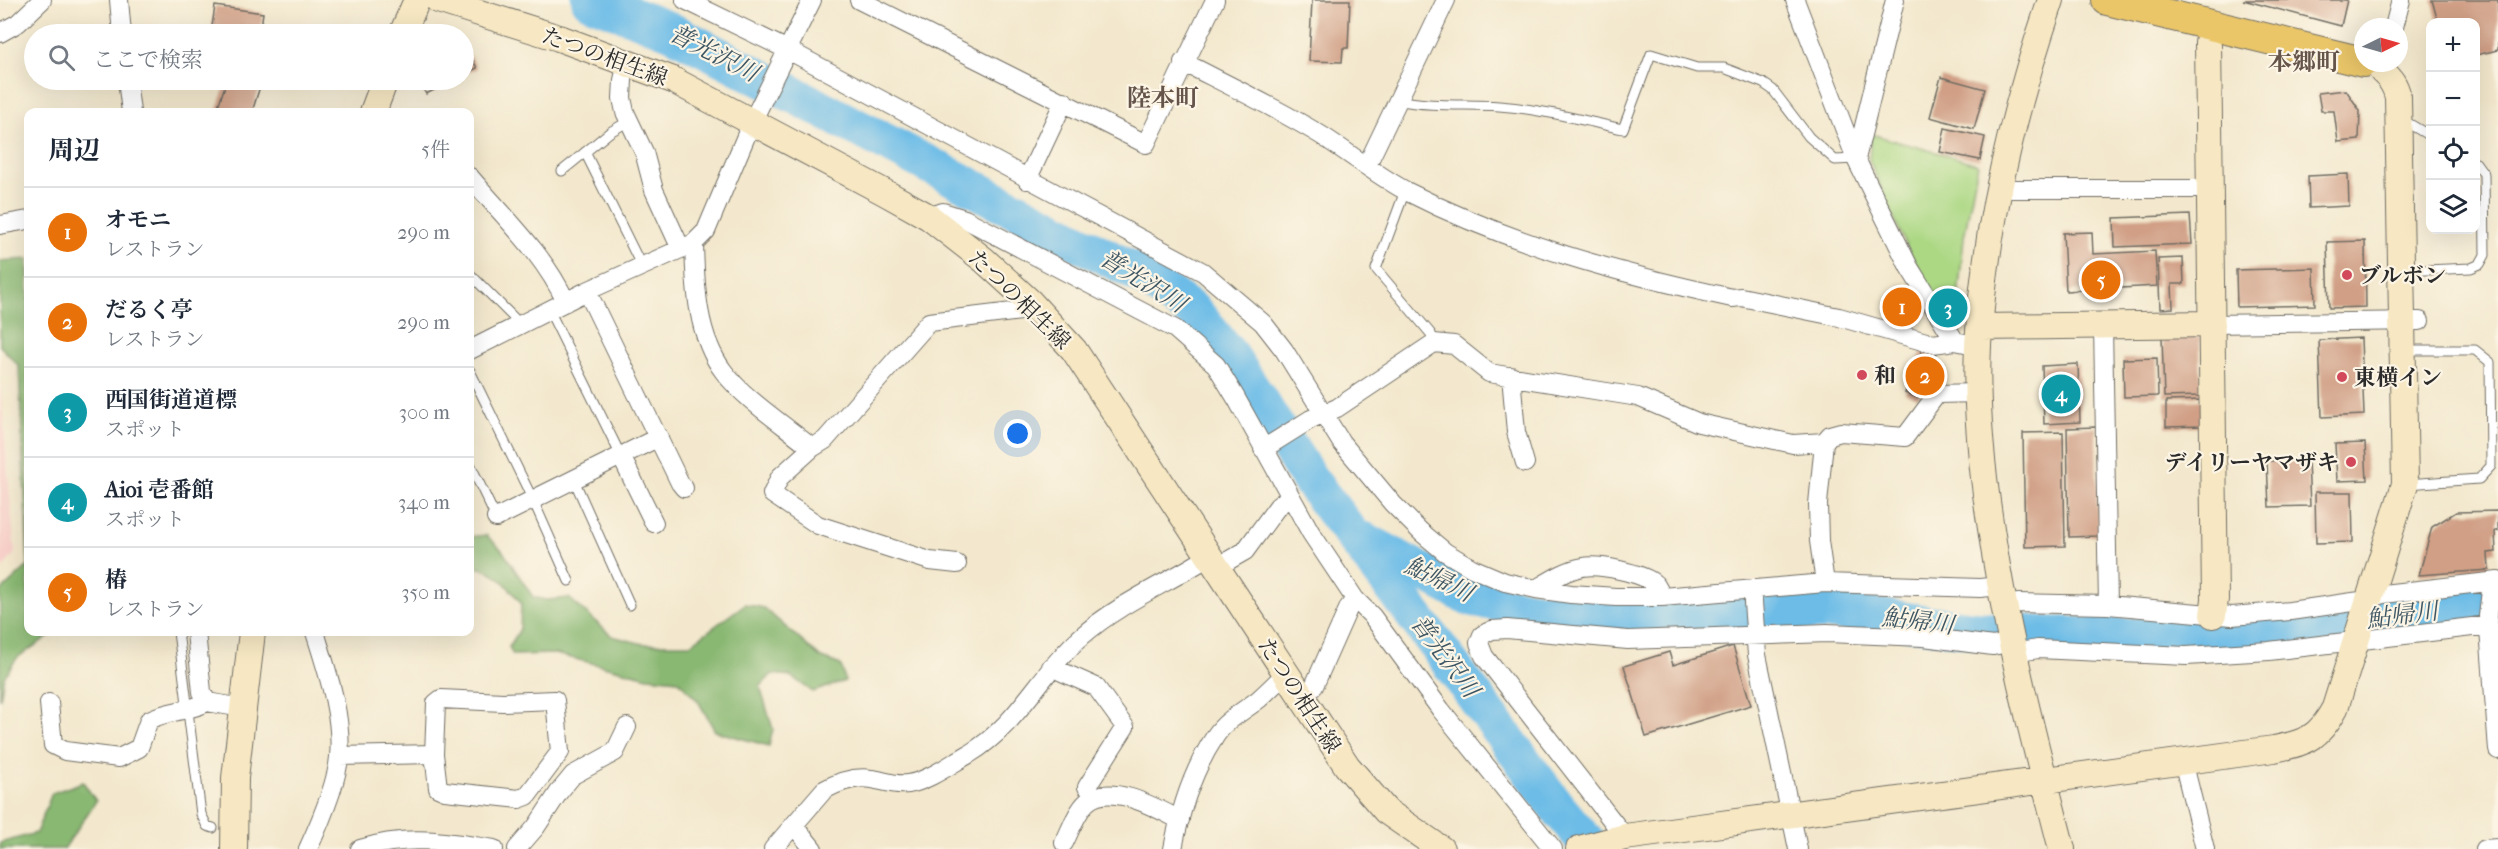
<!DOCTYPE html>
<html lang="ja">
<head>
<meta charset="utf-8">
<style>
	:root { --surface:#fff; --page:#f2f2f3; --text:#1f2937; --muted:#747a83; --line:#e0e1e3; --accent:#d1495b }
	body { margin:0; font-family:"IM FELL French Canon","Noto Serif JP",serif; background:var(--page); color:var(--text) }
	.controls { position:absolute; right:18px; top:18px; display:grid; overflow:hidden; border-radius:12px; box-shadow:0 6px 24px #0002 }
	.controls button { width:54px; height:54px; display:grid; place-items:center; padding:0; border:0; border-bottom:2px solid var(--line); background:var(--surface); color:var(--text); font:30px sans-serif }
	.compass { position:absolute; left:2354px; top:18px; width:54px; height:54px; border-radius:50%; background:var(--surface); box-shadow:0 6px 24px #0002; rotate:85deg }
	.you { position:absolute; left:1018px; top:434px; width:21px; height:21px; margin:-15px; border:4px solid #fff; border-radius:50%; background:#1a73e8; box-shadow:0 0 0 9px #1a73e833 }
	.badge { display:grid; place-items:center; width:39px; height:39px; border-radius:50%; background:var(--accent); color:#fff; font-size:20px; font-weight:700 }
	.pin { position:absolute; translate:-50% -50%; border:3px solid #fff; box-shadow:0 2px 6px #0006 }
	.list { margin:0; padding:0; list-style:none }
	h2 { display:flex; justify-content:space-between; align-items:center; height:78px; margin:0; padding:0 24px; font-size:26px }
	h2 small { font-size:20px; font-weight:400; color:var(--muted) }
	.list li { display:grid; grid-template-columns:39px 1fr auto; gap:18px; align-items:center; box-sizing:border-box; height:90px; padding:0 24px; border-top:2px solid var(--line) }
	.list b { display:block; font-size:22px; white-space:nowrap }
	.list p { margin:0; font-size:20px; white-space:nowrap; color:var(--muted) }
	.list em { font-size:20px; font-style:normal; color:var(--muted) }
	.icon { flex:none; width:33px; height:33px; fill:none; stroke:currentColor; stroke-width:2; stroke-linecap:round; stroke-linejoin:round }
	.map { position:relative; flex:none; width:2498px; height:849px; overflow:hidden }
	.search { position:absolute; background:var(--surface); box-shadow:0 6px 24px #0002; left:24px; top:24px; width:450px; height:66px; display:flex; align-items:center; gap:15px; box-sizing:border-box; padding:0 21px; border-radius:33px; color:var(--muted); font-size:22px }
	.panel { position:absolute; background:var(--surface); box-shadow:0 6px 24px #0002; left:24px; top:108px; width:450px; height:528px; border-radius:12px }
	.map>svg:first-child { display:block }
	.built { fill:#f7d0c9 }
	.green { fill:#acd884; stroke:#6c8258; stroke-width:1.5 }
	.forest { fill:#89b872; stroke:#5a724e; stroke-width:1.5 }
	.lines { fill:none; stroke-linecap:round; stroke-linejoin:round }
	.river { stroke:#6cbce7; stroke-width:38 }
	.building { fill:#d09f85 }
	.lane-casing { stroke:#716d64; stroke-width:11 }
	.street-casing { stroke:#716d64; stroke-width:20 }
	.secondary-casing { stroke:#716d64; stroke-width:28 }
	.primary-casing { stroke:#716d64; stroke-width:32 }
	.lane { stroke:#fff; stroke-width:9 }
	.street { stroke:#fff; stroke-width:18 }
	.secondary { stroke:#f7e8c3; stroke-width:26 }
	.primary { stroke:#eac669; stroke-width:30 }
	.poi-dot { fill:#d1495b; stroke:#fcf5e5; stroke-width:2 }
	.labels { text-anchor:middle; stroke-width:4.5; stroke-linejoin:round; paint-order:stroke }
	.street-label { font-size:22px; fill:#2b2b2b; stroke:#fcf5e5 }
	.poi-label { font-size:22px; font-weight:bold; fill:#2b2b2b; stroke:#fcf5e5; text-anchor:start }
	.water-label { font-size:24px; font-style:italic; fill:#3e5663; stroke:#fcf5e5 }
	.neighbourhood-label { font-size:24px; font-weight:bold; fill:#65544a; stroke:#fcf5e5 }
</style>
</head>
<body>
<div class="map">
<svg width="2498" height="849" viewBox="0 0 2498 849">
	<rect width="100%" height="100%" fill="#fcf5e5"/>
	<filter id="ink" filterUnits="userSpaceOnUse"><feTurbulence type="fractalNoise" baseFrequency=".0167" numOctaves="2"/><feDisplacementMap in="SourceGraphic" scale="12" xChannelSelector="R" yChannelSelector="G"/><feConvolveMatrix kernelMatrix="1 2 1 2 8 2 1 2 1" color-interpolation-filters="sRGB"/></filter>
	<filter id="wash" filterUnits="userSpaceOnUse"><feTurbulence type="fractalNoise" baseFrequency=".008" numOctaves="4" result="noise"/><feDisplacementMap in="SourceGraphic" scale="24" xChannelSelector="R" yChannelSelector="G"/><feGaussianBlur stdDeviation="1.35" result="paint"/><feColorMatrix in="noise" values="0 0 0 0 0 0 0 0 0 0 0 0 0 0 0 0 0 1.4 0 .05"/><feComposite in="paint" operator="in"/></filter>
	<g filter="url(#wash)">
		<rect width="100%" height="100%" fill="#f3e8cd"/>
		<!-- built -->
		<path class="built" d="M0 384 15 553 2 569 0 567Z"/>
		<!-- green -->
		<path class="green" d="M1871 134 1978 164 1964 237 1958 297H1936L1907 248 1869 160Z"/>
		<!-- forest -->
		<path class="forest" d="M28 259V632H55L17 658 4 677 0 699V592L28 566 19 366 0 346V261Z
			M486 535 502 550 533 597 547 600 569 598 612 636 643 644H691L745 604 764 608 820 657 841 665 845 681 813 692 790 676 772 674 760 687 773 729 769 746 715 731 698 701 678 680 648 677 555 654 513 655 509 647 520 629 521 603C507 585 493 566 470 567V537Z
			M83 782 96 801 64 849H0V843L36 833 52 793Z"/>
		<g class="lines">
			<!-- river -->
			<path class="river" d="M590 0 671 31 1143 276 1194 312 1231 357 1310 480 1433 640 1556 806 1592 849
				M1365 541 1469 597 1532 610 1622 615 1832 611 1974 630 2048 635 2224 638 2498 602"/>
		</g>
		<g id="blocks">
			<!-- building -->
			<path class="building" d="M1312 0H1350L1348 48H1343L1342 62 1309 61Z
				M2243 0H2347L2341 26Z
				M2432 0H2498V50L2476 55V22H2438Z
				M215 6 263 13 260 34 211 33Z
				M466 47 477 68 464 75V48Z
				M1941 77 1985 89 1974 129 1930 117Z
				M227 80H262L252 112H216Z
				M418 80H455L426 94Z
				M2346 90 2360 111 2359 140 2338 142 2334 111H2321L2318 93Z
				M1945 128 1985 137 1980 160 1940 152Z
				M2348 174 2349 206 2309 208 2308 176Z
				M2190 215 2192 244 2115 247 2114 218Z
				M2092 232 2093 254 2155 251 2157 286 2066 291 2063 233Z
				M2365 241 2366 307 2329 308 2327 242Z
				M2183 258 2184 284H2172L2173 308 2160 309 2158 259Z
				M2314 268 2315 305 2237 307 2236 270Z
				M2162 337H2200L2201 396 2164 397Z
				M2361 338 2364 415 2322 417 2319 340Z
				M1923 348 1937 353 1932 365 1941 368 1933 387 1925 383 1918 398 1905 393Z
				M2157 358 2158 396 2124 397 2123 359Z
				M2078 364 2080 422 2044 424 2042 366Z
				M2204 400V426L2166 427V401Z
				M2096 427 2098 536 2069 537 2067 428Z
				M2063 432 2065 546 2025 547 2023 433Z
				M2365 443 2367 480 2337 481 2335 444Z
				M2308 460 2310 506 2269 507 2267 461Z
				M2315 492H2352L2353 542 2316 543Z
				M2498 511V531H2495L2496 552 2488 553 2489 570 2419 575 2432 527 2456 512Z
				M1733 646 1751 705 1646 737 1624 666 1669 652 1673 665Z"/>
		</g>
	</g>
	<g filter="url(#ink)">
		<use href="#blocks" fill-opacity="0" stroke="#716d64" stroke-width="1.5"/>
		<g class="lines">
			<defs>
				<path id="lane" d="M1397 100C1432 107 1465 104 1499 106 1541 109 1582 120 1623 129L1651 54 1697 68H1724L1763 83 1773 90 1809 137 1835 160 1856 159
					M2401 119 2430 136
					M585 152 642 267
					M562 171 610 132 629 121
					M1405 191 1376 269 1431 334 1434 343
					M2402 271 2471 268 2480 264 2485 255 2484 174 2476 163
					M470 274 514 318 517 326
					M549 310 621 456
					M2405 350H2475L2490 362 2491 466 2479 479 2406 484
					M470 371 533 500 569 581
					M470 464 496 518
					M574 480 630 605
					M178 632 201 814 207 826 213 828"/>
				<path id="street" d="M119 0 122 34
					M685 0 788 50 1203 272 1263 323 1284 350 1341 442 1393 504 1421 532 1445 552 1472 568 1505 582 1536 589 1571 594 1616 597H1662L1825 583 1980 588 2000 586
					M859 0 1146 144 1215 0
					M1795 0 1856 159 1909 267 1955 341 1965 343
					M2394 27 2401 0
					M0 33 18 23 42 0
					M1183 62C1230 86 1279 109 1324 137 1352 155 1379 177 1408 192 1510 244 1621 274 1732 298L1741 297 1839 317 1933 344 1955 341
					M627 63 623 80 622 98 625 112 644 152 654 190 681 249
					M127 80 131 112
					M1856 159 1895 0
					M1367 165 1446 0
					M470 177C504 217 544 254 566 302
					M1027 180 1064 101
					M1999 187 2012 189H2210
					M929 217 943 212 965 219 1175 329 1216 365 1236 398 1311 533 1355 599 1372 616 1441 710 1553 849
					M0 225 28 220
					M694 243C695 286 697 337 724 372 744 399 786 426 812 448L825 440 929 322 1021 311 1029 301
					M587 291 680 483 684 488
					M2212 324 2420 321
					M2103 326 2108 605
					M470 350 587 291 694 243 706 231 752 122 812 0
					M1511 376 1516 432 1525 463
					M812 448 780 477 772 494 818 525 930 561 957 564
					M1263 449 1311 419 1337 408 1434 343 1454 345 1489 373 1638 397 1699 423 1793 444 1824 442
					M621 456 654 523
					M496 518 659 437
					M1217 567 1245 551 1278 506 1290 497
					M2492 582 2488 616 2498 750
					M1825 583 1819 541 1818 504 1824 442 1830 435 1841 432 1905 437 1937 394 1978 393
					M1536 589C1551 580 1566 570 1583 567 1599 564 1643 573 1655 584 1658 587 1660 593 1662 597
					M1752 589 1757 655 1798 849
					M2003 606 2018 603 2108 605 2232 616 2290 611 2353 602 2369 600 2383 594 2498 581
					M196 632 202 692 207 702 243 708
					M2013 653 2038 649 2186 656 2269 651 2489 625
					M1051 667 1096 687 1125 727 1087 787
					M1302 698 1314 686 1349 607 1355 599
					M49 703 53 745 65 751 119 758 139 748 149 720C168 710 189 712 207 702
					M339 756 434 754 436 703 441 699 503 702 555 700 560 752 527 796 519 799 445 791 438 788 434 754
					M2183 761 2205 849
					M794 825 813 849
					M1625 837 1484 656 1479 643 1482 635 1492 630 1507 629 1628 640 1827 633 1924 637 1993 646 2011 642
					M1064 843C1070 831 1077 811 1087 802 1110 781 1158 809 1180 820
					M308 849C319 825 337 783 339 757 343 716 327 671 315 632
					M360 849C406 834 447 841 494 849
					M517 849 536 827 559 792 573 775 615 752 627 727
					M773 849 824 790C838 782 856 776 872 779 885 781 895 786 908 784 928 781 951 764 969 754 1019 724 1039 674 1082 636 1119 603 1168 583 1210 556
					M1173 849C1180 811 1194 768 1216 735 1226 720 1244 711 1259 699 1268 691 1277 682 1286 673
					M2485 849 2498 848"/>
				<path id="secondary" d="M438 0 559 38 673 80 884 192 929 217 984 260 1029 301 1074 350 1347 766 1386 811 1441 849
					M2051 0C2013 111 1985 227 1978 345 1975 408 1982 473 1992 535 2008 641 2035 745 2062 849
					M2211 25 2208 42 2215 599 2213 615
					M402 34 417 0
					M373 112 385 80
					M1980 327 2212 324
					M234 849 235 778 252 632
					M1579 849 1625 837 2274 749C2306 743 2319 738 2335 708L2405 484 2398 97C2395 85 2391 79 2382 71"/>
				<path id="primary" d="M2107 0 2363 62"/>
			</defs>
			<!-- lane casing -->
			<use href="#lane" class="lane-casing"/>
			<!-- street casing -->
			<use href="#street" class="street-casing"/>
			<!-- secondary casing -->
			<use href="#secondary" class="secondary-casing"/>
			<!-- primary casing -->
			<use href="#primary" class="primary-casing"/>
			<!-- lane -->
			<use href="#lane" class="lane"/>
			<!-- street -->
			<use href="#street" class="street"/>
			<!-- secondary -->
			<use href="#secondary" class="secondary"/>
			<!-- primary -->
			<use href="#primary" class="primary"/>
		</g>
	</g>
	<!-- markers -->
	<g class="poi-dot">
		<circle cx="2347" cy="275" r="6"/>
		<circle cx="1862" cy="375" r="6"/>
		<circle cx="2342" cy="377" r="6"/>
		<circle cx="2351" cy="462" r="6"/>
	</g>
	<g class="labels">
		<!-- street labels -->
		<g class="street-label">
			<text transform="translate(605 56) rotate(20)" y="8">たつの相生線</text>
			<text transform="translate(1020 299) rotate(44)" y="8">たつの相生線</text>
			<text transform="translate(1300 695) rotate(57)" y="8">たつの相生線</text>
		</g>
		<!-- poi labels -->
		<g class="poi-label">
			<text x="2359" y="283">ブルボン</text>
			<text x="1874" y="383">和</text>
			<text x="2354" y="385">東横イン</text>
			<text x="2339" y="470" text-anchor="end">デイリーヤマザキ</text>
		</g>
		<!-- water labels -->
		<g class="water-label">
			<text transform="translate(714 53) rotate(27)" y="8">普光沢川</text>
			<text transform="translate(1143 281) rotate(32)" y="8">普光沢川</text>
			<text transform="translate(1439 579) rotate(26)" y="8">鮎帰川</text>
			<text transform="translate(2402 615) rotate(-7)" y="8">鮎帰川</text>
			<text transform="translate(1918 621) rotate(7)" y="8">鮎帰川</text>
			<text transform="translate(1445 656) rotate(53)" y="8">普光沢川</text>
		</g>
		<!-- neighbourhood labels -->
		<g class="neighbourhood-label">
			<text x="2304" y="70">本郷町</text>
			<text x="1163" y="106">陸本町</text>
		</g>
	</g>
</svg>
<div class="controls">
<button>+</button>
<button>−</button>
<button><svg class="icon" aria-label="locate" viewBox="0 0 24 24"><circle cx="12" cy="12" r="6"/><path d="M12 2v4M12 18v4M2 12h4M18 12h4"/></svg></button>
<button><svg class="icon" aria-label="layers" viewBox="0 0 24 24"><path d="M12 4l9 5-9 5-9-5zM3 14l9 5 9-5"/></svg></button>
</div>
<svg class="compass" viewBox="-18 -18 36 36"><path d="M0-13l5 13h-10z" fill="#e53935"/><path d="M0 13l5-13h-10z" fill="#747a83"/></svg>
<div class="you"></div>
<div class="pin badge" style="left:1902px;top:307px;background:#e8710a">1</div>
<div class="pin badge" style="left:1925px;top:376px;background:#e8710a">2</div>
<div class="pin badge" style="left:1948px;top:308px;background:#0f9aa8">3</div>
<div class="pin badge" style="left:2061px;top:394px;background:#0f9aa8">4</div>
<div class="pin badge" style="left:2101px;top:280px;background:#e8710a">5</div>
<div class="search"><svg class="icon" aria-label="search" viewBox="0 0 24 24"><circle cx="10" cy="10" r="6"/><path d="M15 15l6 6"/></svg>ここで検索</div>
<section class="panel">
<h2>周辺<small>5件</small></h2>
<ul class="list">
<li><span class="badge" style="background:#e8710a">1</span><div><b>オモニ</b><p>レストラン</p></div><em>290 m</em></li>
<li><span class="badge" style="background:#e8710a">2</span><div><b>だるく亭</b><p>レストラン</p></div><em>290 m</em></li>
<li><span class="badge" style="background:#0f9aa8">3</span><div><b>西国街道道標</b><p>スポット</p></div><em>300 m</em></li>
<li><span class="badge" style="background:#0f9aa8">4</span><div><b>Aioi 壱番館</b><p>スポット</p></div><em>340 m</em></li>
<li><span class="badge" style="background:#e8710a">5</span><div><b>椿</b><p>レストラン</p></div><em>350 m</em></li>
</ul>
</section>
</div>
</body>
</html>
